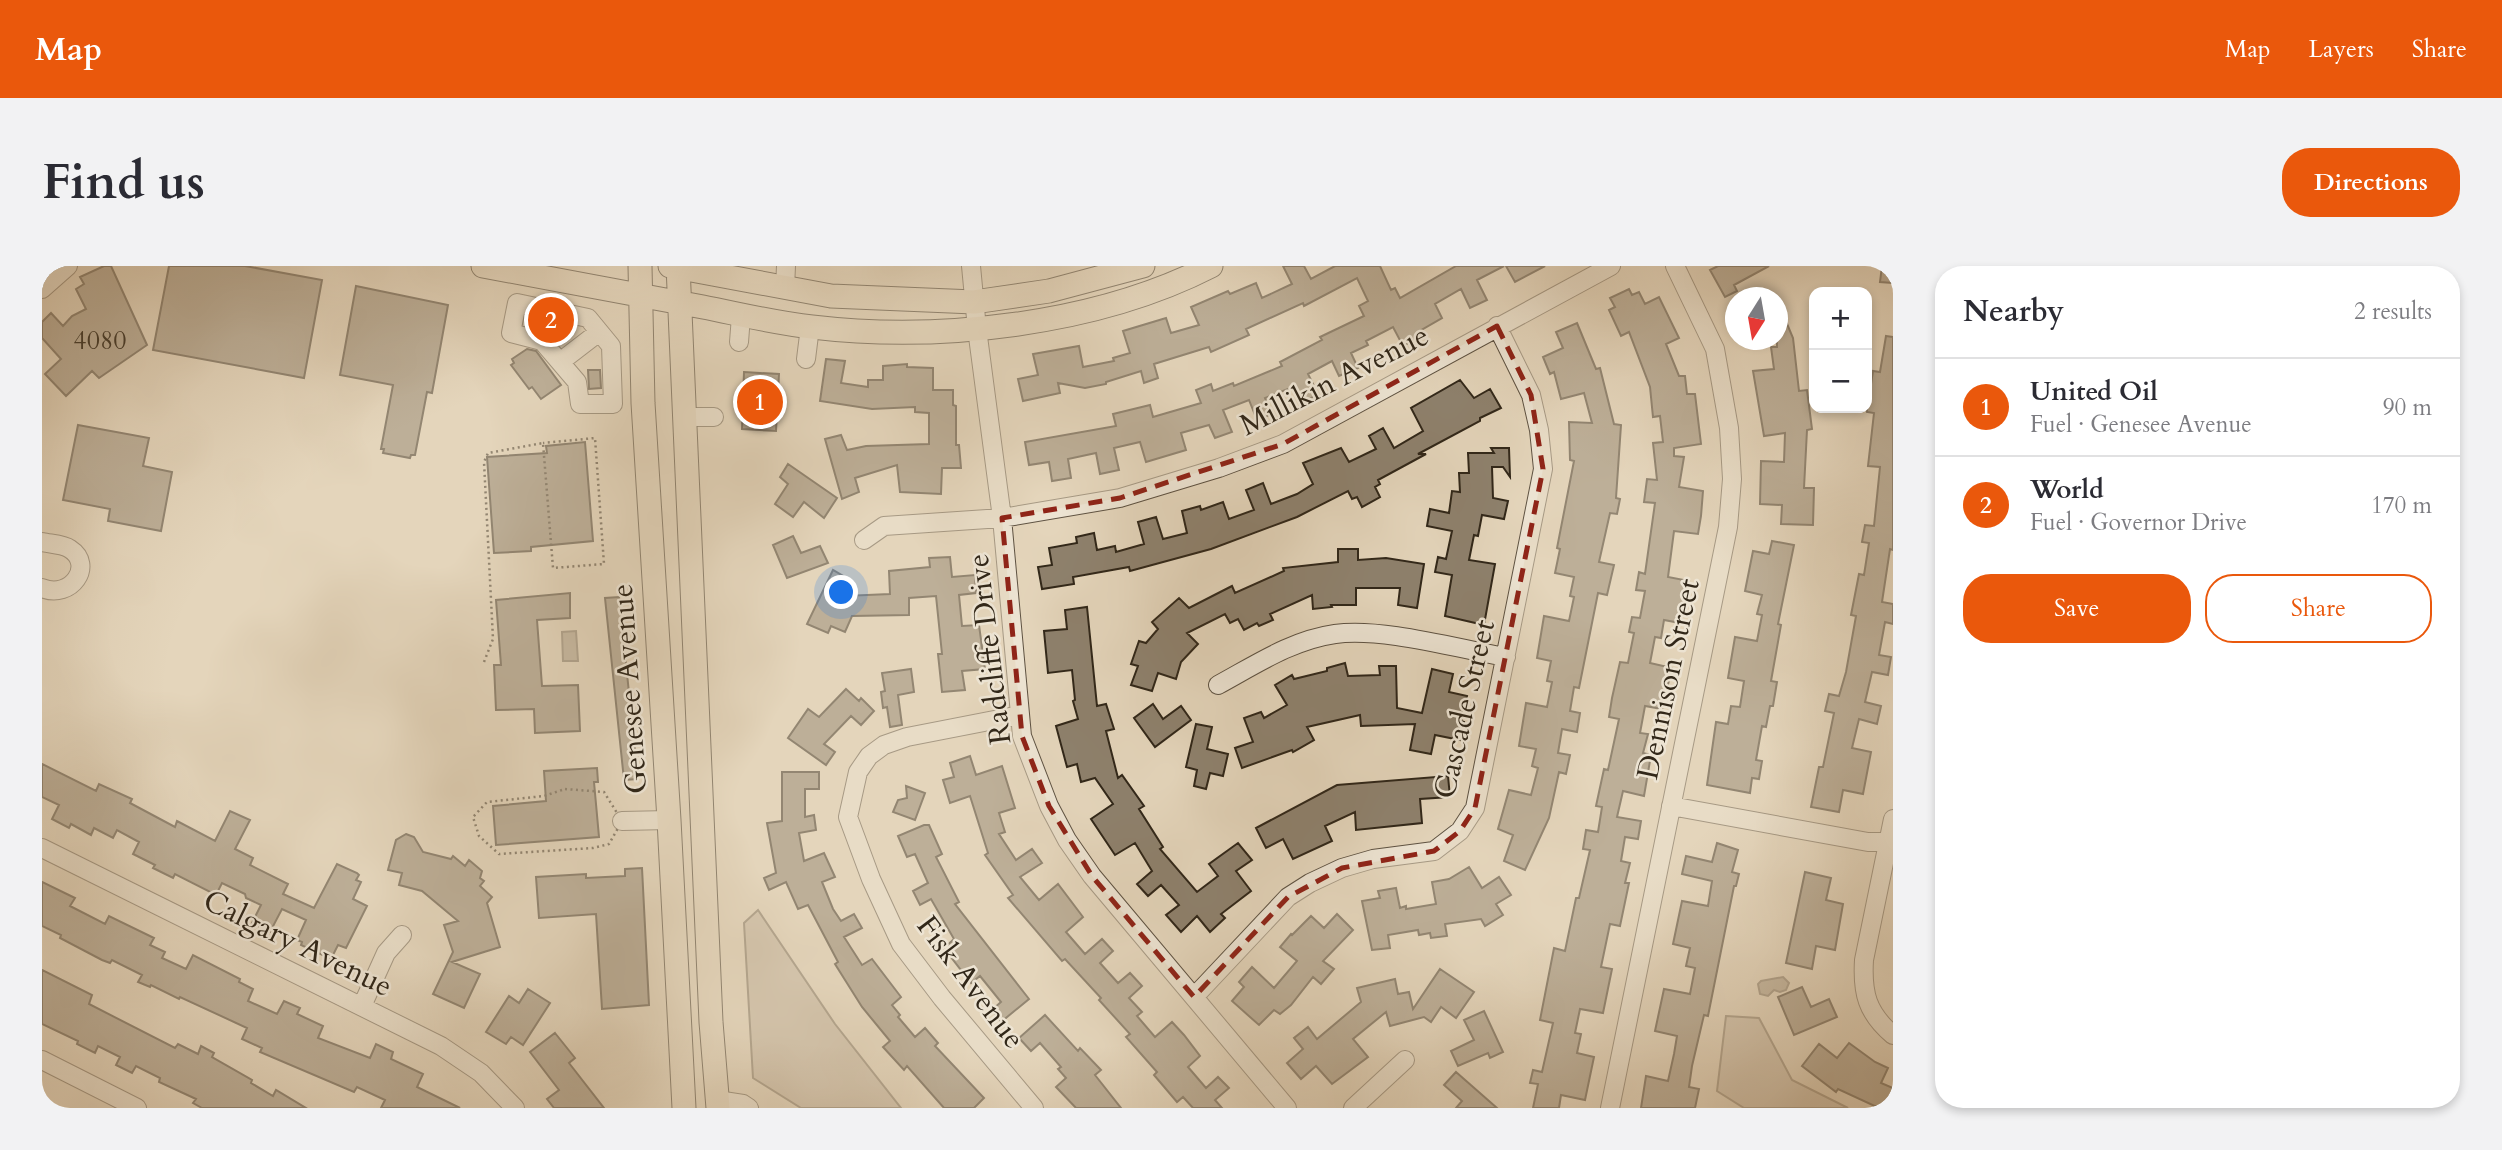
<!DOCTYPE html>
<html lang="en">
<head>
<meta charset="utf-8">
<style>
	:root { --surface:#fff; --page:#f2f2f3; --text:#2b2b33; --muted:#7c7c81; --line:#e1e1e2; --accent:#ea580c }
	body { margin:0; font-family:Cardo,serif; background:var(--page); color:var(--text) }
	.controls { position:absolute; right:21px; top:21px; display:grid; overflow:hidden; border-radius:14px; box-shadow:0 4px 10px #0003 }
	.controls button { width:63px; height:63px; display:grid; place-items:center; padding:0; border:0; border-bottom:2px solid var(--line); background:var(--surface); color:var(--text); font:35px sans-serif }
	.compass { position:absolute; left:1683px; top:21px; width:63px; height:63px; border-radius:50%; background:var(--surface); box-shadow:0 4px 10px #0003; rotate:191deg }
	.you { position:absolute; left:800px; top:327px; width:24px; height:24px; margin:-18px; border:5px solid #fff; border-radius:50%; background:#1a73e8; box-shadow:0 0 0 10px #1a73e833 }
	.badge { display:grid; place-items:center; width:46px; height:46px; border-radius:50%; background:var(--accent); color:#fff; font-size:23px; font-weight:700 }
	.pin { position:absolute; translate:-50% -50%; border:4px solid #fff; box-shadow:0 2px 7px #0006 }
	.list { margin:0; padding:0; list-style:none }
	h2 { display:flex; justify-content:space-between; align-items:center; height:91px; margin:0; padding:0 28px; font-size:30px }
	h2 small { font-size:23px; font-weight:400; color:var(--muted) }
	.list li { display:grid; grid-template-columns:46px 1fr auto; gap:21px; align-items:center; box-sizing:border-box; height:98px; padding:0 28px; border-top:2px solid var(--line) }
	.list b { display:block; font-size:26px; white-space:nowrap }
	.list p { margin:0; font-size:23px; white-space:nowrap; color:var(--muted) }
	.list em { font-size:23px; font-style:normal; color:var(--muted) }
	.actions { display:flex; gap:14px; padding:21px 28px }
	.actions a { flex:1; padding:16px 0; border:2px solid var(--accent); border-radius:28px; text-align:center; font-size:24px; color:var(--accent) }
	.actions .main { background:var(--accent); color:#fff }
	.map { position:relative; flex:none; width:1851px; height:842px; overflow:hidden; border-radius:28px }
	header { display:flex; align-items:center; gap:42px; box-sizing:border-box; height:98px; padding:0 35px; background:var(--accent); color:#fff }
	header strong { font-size:33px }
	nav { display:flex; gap:38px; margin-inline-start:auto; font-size:24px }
	.intro { display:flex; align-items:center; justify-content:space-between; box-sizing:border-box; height:168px; padding:0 42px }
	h1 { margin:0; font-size:49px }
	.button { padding:18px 32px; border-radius:28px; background:var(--accent); color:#fff; font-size:24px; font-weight:700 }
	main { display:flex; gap:42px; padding:0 42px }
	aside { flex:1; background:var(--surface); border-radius:28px; box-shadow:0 4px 10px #0003 }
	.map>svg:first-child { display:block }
	.green { fill:#c6b79f; stroke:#7c6f5c; stroke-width:2 }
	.water { fill:#a79a84; stroke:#786c59; stroke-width:2 }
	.building { fill:#8e816d; stroke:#312719; stroke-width:2 }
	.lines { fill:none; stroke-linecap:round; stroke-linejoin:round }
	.minor-casing { stroke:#5e5242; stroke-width:20 }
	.major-casing { stroke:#312719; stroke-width:25 }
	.path { stroke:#312719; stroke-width:2.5; stroke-dasharray:2 3.5; stroke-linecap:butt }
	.minor { stroke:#ede4d3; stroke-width:18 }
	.major { stroke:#e4d5bb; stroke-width:23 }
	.marked { fill:none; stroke:#8f2418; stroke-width:5; stroke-dasharray:14 9; stroke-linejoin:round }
	.labels { text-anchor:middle; stroke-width:5; stroke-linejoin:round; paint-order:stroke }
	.number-label { font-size:26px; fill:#483e2e }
	.street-label { font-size:30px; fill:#312719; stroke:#ede4d3 }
</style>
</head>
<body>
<header>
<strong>Map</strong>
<nav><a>Map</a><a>Layers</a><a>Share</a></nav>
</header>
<div class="intro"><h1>Find us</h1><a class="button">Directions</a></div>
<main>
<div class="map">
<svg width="1851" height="842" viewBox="0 0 1851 842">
	<rect width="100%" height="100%" fill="#e4d5bb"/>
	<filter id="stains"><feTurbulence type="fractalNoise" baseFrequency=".00286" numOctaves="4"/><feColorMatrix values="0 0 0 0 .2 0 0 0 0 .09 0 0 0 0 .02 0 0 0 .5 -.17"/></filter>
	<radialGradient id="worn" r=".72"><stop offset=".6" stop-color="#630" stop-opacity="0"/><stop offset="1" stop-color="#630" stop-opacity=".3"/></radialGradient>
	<!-- green -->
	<path class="green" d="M716 644 793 758 859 842H759L711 812 702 657Z
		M1684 750 1717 752 1750 814 1806 842H1702L1675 825Z"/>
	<!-- water -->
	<path class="water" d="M534 365 536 395H521L520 366Z
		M1741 711 1747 717 1744 724 1738 726 1732 724 1726 730 1718 728 1716 718 1719 715Z"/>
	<!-- building -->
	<path class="building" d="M62 0H69L105 79 57 112 50 105 24 130 3 108 19 93 0 72V56L9 47 21 60 30 50 44 43 34 23 42 18 38 11Z
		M127 0H203L280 14 262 112 111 84Z
		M1241 0H1262L1269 13 1293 0H1338L1349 24 1353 22 1358 32 1414 0H1462L1435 14 1445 34 1428 42 1419 23 1393 38 1400 52 1376 66 1378 71 1361 80 1351 61 1324 75 1326 79 1309 87 1316 102 1297 110 1290 95 1266 108 1276 128 1260 137 1251 121 1223 132 1230 148 1215 154 1207 134 1181 144 1190 166 1173 172 1167 159 1139 167 1144 184 1104 196 1098 176 1072 182 1077 204 1058 208 1054 187 1026 193 1029 212 1010 215 1007 196 987 199 983 176 1074 160 1071 148 1108 139 1111 151 1159 137 1154 124 1169 118 1171 125 1191 117 1192 120 1240 100 1238 96 1280 74 1278 71 1322 50 1317 40 1326 35 1315 12 1262 40 1261 37 1204 63 1207 69 1169 86 1167 81 1112 98 1116 112 1102 117 1099 105 1064 116V118L1043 122 1016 117 1018 127 981 135 976 113 996 109 991 88 1037 80 1041 101 1072 95 1071 92 1088 87 1081 65 1124 52 1129 67 1157 59 1149 41 1186 25 1188 28 1214 17 1220 32 1250 18Z
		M1464 0H1503L1473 16Z
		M1676 0H1727L1692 19 1695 25 1683 31 1668 4Z
		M1840 0H1851V17L1838 16Z
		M314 20 406 39 390 127 385 126 373 189H369L368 192 341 187 342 183H339L351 119 298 109Z
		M1587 23 1590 29 1597 26 1603 38 1617 31 1637 72 1624 78 1637 110H1643L1645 128H1653L1659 178 1632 182V190L1642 191 1637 221 1661 225 1659 250 1656 268 1632 265 1626 311 1647 315 1638 357 1622 354 1619 372 1613 371 1608 397 1630 402 1620 443 1603 440 1598 467 1606 468 1601 487 1609 489 1602 530 1581 525 1575 551 1599 555 1596 573 1583 571 1579 595 1588 597 1583 617H1587L1578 660 1568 658 1559 701 1570 703 1561 747 1538 743 1533 767 1539 768 1535 787 1552 791 1543 834 1519 829 1517 842H1491L1496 818 1488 817 1491 804 1500 806 1511 757 1498 754 1512 682 1523 685 1534 632H1537L1548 584 1541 583 1544 564 1556 566 1560 541 1554 540 1562 503 1566 504 1577 453 1567 451 1570 432 1578 396 1586 397 1592 367 1587 366 1590 351 1598 352 1603 325 1594 324 1597 306 1603 308 1613 237 1602 236 1605 213 1615 214 1611 177 1621 176 1618 150 1611 151 1608 121 1587 66 1579 70 1567 44 1573 41 1568 32Z
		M1735 34 1751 72 1757 125 1765 124 1770 163 1765 164 1762 222H1772L1771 259 1739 258 1740 239 1718 238 1719 195 1742 196 1743 167 1722 170 1711 105 1732 103 1729 81H1735Z
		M503 55 521 58 518 70 509 68 502 64Z
		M1535 57 1554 103 1558 102 1572 158 1579 159 1574 232 1578 233 1575 248 1568 247 1557 296 1572 299 1565 329 1556 327 1537 422 1532 421 1528 445 1538 447 1535 466 1520 463 1516 487 1528 489 1524 508 1517 506 1507 552 1483 604 1462 595 1471 569 1456 563 1467 524 1489 529 1496 502 1490 500 1494 483 1477 480 1484 437 1505 441 1510 416 1505 415 1509 395 1495 392 1502 350 1527 355 1532 331 1528 330 1532 311 1513 307 1518 283 1515 282 1532 195 1528 194 1527 156 1550 157 1542 127 1519 133 1512 106 1508 108 1501 91 1521 82 1514 66Z
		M1844 70 1851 71V284L1848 283 1840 336 1851 338V358L1843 356 1837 389 1849 391 1846 409 1830 406 1823 436 1839 440 1835 458 1817 453 1810 482 1829 486 1821 528 1801 524 1797 546 1769 541 1777 501H1781L1792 447 1783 445 1787 428 1797 430 1804 406 1814 350 1809 349 1817 308 1822 309 1827 277 1820 276 1823 259 1832 260 1838 201 1826 200 1832 147 1825 146V131H1827L1831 105 1838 106Z
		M485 83 494 85 519 119 499 133 490 121 487 123 469 99 472 97 470 93Z
		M784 93 803 95 799 117 826 121V114H841V100L865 98V101L891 102V124H911V139L914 140V179H917L919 202H900L899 228 858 226 855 199 813 212 817 226 800 233 783 173 799 169 805 184 824 180 887 178V147L873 146V141L830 143 778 135Z
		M546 104H558L559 122 547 123Z
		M702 106 737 108 734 165 700 163Z
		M1418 114 1432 132 1448 123 1459 142 1438 152V155L1376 188H1384L1336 214 1338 218 1333 221 1338 231 1320 241 1315 231 1310 233 1306 225 1255 251 1169 283 1088 305 1087 301 1031 311 1032 318 1000 323 996 301 1010 299 1007 282 1035 277 1034 271 1052 267 1055 284 1073 280 1074 286 1102 278 1096 256 1114 251 1121 273 1145 267 1140 245 1158 240 1159 244 1181 236 1187 253 1212 244 1204 224 1221 217 1229 238 1255 228 1271 218 1261 197 1299 182 1307 196 1334 183 1327 170 1341 162 1352 182 1381 165 1369 142Z
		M36 159 107 172 101 200 130 206 119 265 66 255 68 243 21 234Z
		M543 176 551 275 489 281V285L452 287 445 191 505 187 504 180Z
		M1449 182H1467L1468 211 1461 201H1450L1451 232 1466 235 1462 253 1440 249 1436 270 1432 269 1427 294 1453 298 1442 359 1403 350 1410 309 1393 306 1396 291 1404 293 1410 265 1385 260 1388 243 1407 247 1410 225 1418 226 1417 207H1427L1426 187H1452Z
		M746 198 795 232 782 252 762 236 751 251 733 238 746 218 738 211Z
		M751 270 759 287 778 280 786 297 745 312 731 279Z
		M1730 275 1752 279 1736 358 1739 359 1729 415 1735 416 1731 440H1728L1724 461 1720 460 1714 494 1720 495 1717 513 1710 512 1708 527 1665 519 1674 456 1686 458 1689 440 1698 441 1702 415 1686 412 1693 371 1715 375 1720 349 1715 348 1720 329 1703 325 1711 285 1727 288Z
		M1296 283H1316V294L1344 292 1382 298 1375 342 1356 339 1358 322H1314V339H1289L1290 341 1271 343 1270 329 1228 348 1231 354 1217 360 1215 357 1202 364 1196 353 1188 357 1183 348 1145 367 1156 378 1139 396 1134 413 1116 407 1110 425 1089 419 1096 400 1089 398 1097 375 1104 377 1116 363 1110 356 1137 332 1147 342 1190 320 1193 327 1242 305 1241 302 1296 296Z
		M908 291 910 311 933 309 934 327 917 329 920 360 937 359 943 403 920 405 923 424 900 426 896 388H900L894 330 867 332V349L810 350 803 366 789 360 786 367 765 358 791 304 808 314 802 330 848 328 847 305 888 301 887 292Z
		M528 327V352L495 354 500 420 536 419 538 465 493 467 492 443 454 444 452 399H459L454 334Z
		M577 331 596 513 582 514 563 332Z
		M1045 341 1055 440 1064 438 1072 463 1064 465 1076 512 1080 509 1102 540 1097 543 1121 581 1118 583 1155 626 1176 610 1167 598 1196 577 1210 594 1194 605 1209 625 1179 648 1183 652 1168 666 1155 650 1139 666 1124 649 1137 639 1119 619 1106 630 1095 618 1110 605 1093 577 1073 589 1049 553 1071 538 1053 512 1039 516 1035 498 1025 501 1014 460 1036 453 1031 435 1033 434 1030 404 1006 407 1002 365 1025 363 1023 344Z
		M1303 397 1306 410 1338 409 1337 400H1354L1355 442 1380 447 1390 403 1411 408 1407 426 1425 430 1419 455 1422 456 1418 474 1393 469 1389 488 1368 484 1373 458 1319 460 1318 449 1265 461 1272 474 1251 486 1250 484 1200 502 1193 482 1211 476 1202 452 1219 446 1222 452 1245 439 1233 419 1250 409 1252 413 1285 405V402Z
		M869 403 872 426 856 429 860 459 848 461 845 441 841 442 839 426 843 425 840 407Z
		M804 423 817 435 819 432 832 445 819 459 809 450 782 478 793 486 784 499 746 472 766 443 777 451Z
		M1111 438 1121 453 1139 440 1149 454 1113 481 1092 452Z
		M1154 458 1170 461 1165 483 1186 488 1181 510 1168 507 1164 523 1152 520 1155 504 1144 501Z
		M928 490 934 509 960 500 973 542 957 547 963 566 957 568 974 594 990 583 1000 597 978 611 997 634 1016 618 1041 651 1024 666 1043 688 1060 673 1071 685 1058 697 1076 717 1088 707 1100 720 1087 732 1100 746 1095 750 1113 771 1130 756 1142 769 1158 790 1146 801 1164 822 1176 811 1187 822 1173 834 1180 842H1151L1141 831 1135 836 1112 809 1115 806 1084 771 1088 768 1057 734 1059 732 1023 693 1020 695 966 632 971 629 943 589 946 587 928 530 908 537 901 514 912 511 908 497Z
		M0 498 54 525 57 518 90 533 88 537 133 561 135 555 173 575 188 545 208 554 193 583 211 592 208 599 246 618 241 628 272 642 295 598 315 607 317 609 314 614 319 616 311 633 325 640 304 682 296 679 289 693 259 679 260 676 255 674 264 654 240 643 228 666 210 657 219 639 204 632 203 628 180 617 174 629 133 608 131 612 111 602 113 599 91 588 97 576 75 564 71 572 52 562 49 569 29 558 27 562 10 553 17 539 0 531Z
		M555 502 556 516H552L557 571 454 579 451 540 504 535 502 505Z
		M740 506H777V523H763V551L772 549 774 564 757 567 762 595 782 587 793 611 780 616 791 643 799 655 812 648 820 662 802 671 820 699 830 693 859 731 850 739 858 749 856 751 873 771 883 762 896 777 893 780 942 832 932 842H902L865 800 862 804 841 781 848 775 820 741 793 698 796 696 766 639 756 643 744 616 727 624 722 612 734 607 725 557 740 555Z
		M1406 510 1408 531 1378 533 1380 557 1314 564 1313 546 1283 560 1290 575 1251 593 1241 573 1224 582 1214 562 1295 519Z
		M864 520 883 527 873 554 851 546 856 534 865 532Z
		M882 559H887L900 588 894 591 917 636 913 638 987 733 959 756 950 744 959 736 938 710 929 717 902 682 912 673 889 633 878 639 871 625 886 617 873 588 865 591 856 570Z
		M364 568 372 571 381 586 409 593 411 590 423 600 427 594 440 605 438 612 442 615 438 620 450 631 445 637 458 681 410 696 438 708 422 742 391 728 411 686 402 659 416 655 380 625 357 619 360 607 346 604 354 574Z
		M1675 577 1696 584 1690 606 1697 608 1694 620H1692L1666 750 1662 749 1650 800 1647 821 1657 823 1653 842H1599L1604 810 1626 815 1632 788 1635 770 1613 765 1622 723 1648 728 1653 702 1644 700 1648 682 1631 678 1640 635 1666 640 1670 615 1640 608 1644 590 1670 596Z
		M1427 601 1440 622 1457 611 1469 629 1454 638 1461 649 1443 660 1439 653 1403 658 1405 670 1389 672 1388 667 1377 669 1376 664 1346 669 1348 682 1330 684 1320 635 1338 632 1336 625 1354 622 1358 642 1364 640V643L1394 638 1390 616 1407 613Z
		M600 602 607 739 560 743 554 648 497 652 494 611 544 608V612L583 610V603Z
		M1763 606 1789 612 1784 634 1801 638 1793 684 1774 680 1770 703 1744 697Z
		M0 616 33 632 28 640 63 658 67 650 112 672 108 679 123 686 120 692 144 703 151 689 198 713 197 716 211 723 206 735 235 748 242 735 258 742 255 748 281 760 276 772 328 792 334 778 351 786 349 793 381 808 375 821 418 842H339L343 834 315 821 312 826 218 786 220 782 200 773 205 762 138 731 137 733 109 719 108 721 96 716 100 709 70 694 68 697 60 694 18 672 19 669 0 660Z
		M1295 648 1311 664 1281 695 1292 703 1279 718 1271 711 1249 739 1238 748 1232 744 1217 759 1190 735 1202 721 1197 716 1210 701 1232 722 1255 695 1238 681 1249 668 1250 669 1269 650 1282 662Z
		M1398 703 1432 726 1414 752 1399 741 1389 756 1382 751 1348 760 1344 746 1311 773 1326 791 1290 818 1274 800 1259 813 1245 797 1261 783 1252 772 1266 761 1275 773 1319 736 1315 722 1353 713 1356 728 1367 726 1371 743Z
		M0 704 50 729 47 738 133 782 136 778 156 788 159 780 172 787 170 791 210 814 209 817 231 830 234 824 264 842H160L151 837 154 833 117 816 118 812 94 800 90 807 74 799 78 791 56 780 53 787 35 778 36 775 0 758Z
		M1760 721 1769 741 1787 733 1795 751 1752 769 1736 731Z
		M486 723 508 737 481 779 469 771 464 778 444 766 467 730 477 737Z
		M1442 745 1461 786 1448 792 1446 787 1416 800 1409 785 1432 774 1422 754Z
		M1003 749 1036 785 1038 782 1059 804 1053 809 1079 842H1034L1014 821 1024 812 1016 803 1019 801 998 777 989 785 977 772Z
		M513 767 533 792 527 797 562 842H512L505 833 517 824 488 786Z
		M1807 777 1833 796 1846 802 1839 817 1851 822V842H1837L1796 823 1794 826 1760 800 1777 778 1795 792Z
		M1414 806 1455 842H1414L1420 835 1402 819Z"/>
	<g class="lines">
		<defs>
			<path id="minor" d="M929 0 935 63 960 252 980 470 1007 540 1025 574 1050 610 1245 842
				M743 22 744 0
				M0 23 26 0
				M475 37 546 52 569 80 571 138H538L535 116 500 75 469 67Z
				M697 76 699 50
				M764 93 768 61
				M518 96 557 66
				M643 151H672
				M822 274 842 260 960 252 1078 232 1177 202 1241 178 1569 0
				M0 276C8 278 21 278 28 283 53 299 29 334 0 322
				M1176 419C1213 399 1250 374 1293 368 1339 361 1417 383 1464 391
				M978 449 865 471 842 479 827 490 816 506 806 551 829 613 859 678 900 732 992 842
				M1629 540 1826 576H1851
				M1851 553 1822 694C1820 727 1825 747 1851 769
				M580 555 627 554
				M0 582 399 780 439 807 473 842
				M1152 731 1246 631 1268 617 1300 602 1331 593 1392 585 1418 565 1433 542 1501 203 1497 164 1489 129 1455 60
				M320 740 344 687 360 669
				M0 794 95 842
				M675 834 701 838 707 842
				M1311 842 1363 794
				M1568 842 1686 261 1690 213 1687 162 1673 83 1633 0"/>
			<path id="major" d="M441 0C514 14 588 27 661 41 697 48 733 57 770 61 897 76 1054 59 1169 0
				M598 0 601 137 627 554 642 842
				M628 0 789 30 932 36 1007 25 1101 0
				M636 0 669 756 676 842"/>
		</defs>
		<!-- minor casing -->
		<use href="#minor" class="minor-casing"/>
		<!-- major casing -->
		<use href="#major" class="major-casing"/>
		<!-- path -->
		<path class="path" d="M442 396 451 373 442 196 446 187 501 177 511 302 562 298 553 172 501 177
			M523 523 562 526 580 555 567 578 551 582 457 588 437 570 431 551 445 536 502 530Z"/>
		<!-- minor -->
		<use href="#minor" class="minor"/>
		<!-- major -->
		<use href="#major" class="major"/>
	</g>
	<!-- marked area -->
	<path d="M0 0H1851V842H0ZM1455 60 1489 129 1501 203 1433 542 1418 565 1392 585 1300 602 1246 631 1152 731 1050 610 1007 540 980 470 960 252 1078 232 1241 178Z" fill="#e4d5bb" fill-opacity=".55" fill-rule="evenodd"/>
	<path class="marked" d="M1455 60 1489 129 1501 203 1433 542 1418 565 1392 585 1300 602 1246 631 1152 731 1050 610 1007 540 980 470 960 252 1078 232 1241 178Z"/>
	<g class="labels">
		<!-- number labels -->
		<g class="number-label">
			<text x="58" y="83">4080</text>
		</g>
		<!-- street labels -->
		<g class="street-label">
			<text transform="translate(1292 114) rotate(-27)" y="10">Millikin Avenue</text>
			<text transform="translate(947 383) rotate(-97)" y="10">Radcliffe Drive</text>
			<text transform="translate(1626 413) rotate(-78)" y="10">Dennison Street</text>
			<text transform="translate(587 423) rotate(-94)" y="10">Genesee Avenue</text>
			<text transform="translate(1422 443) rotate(-77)" y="10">Cascade Street</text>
			<text transform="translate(256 677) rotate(26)" y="10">Calgary Avenue</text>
			<text transform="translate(929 716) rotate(53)" y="10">Fisk Avenue</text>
		</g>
	</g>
	<rect width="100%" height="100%" filter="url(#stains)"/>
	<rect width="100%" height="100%" fill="url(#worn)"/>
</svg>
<div class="controls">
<button>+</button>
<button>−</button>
</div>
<svg class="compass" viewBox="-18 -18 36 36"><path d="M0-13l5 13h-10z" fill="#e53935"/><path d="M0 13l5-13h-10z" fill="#7c7c81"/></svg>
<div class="you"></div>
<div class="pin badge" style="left:718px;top:136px">1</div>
<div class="pin badge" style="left:509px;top:54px">2</div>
</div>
<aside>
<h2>Nearby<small>2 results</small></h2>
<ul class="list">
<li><span class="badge">1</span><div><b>United Oil</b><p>Fuel · Genesee Avenue</p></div><em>90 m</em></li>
<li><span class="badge">2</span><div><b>World</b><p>Fuel · Governor Drive</p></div><em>170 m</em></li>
</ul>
<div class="actions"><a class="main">Save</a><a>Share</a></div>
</aside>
</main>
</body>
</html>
